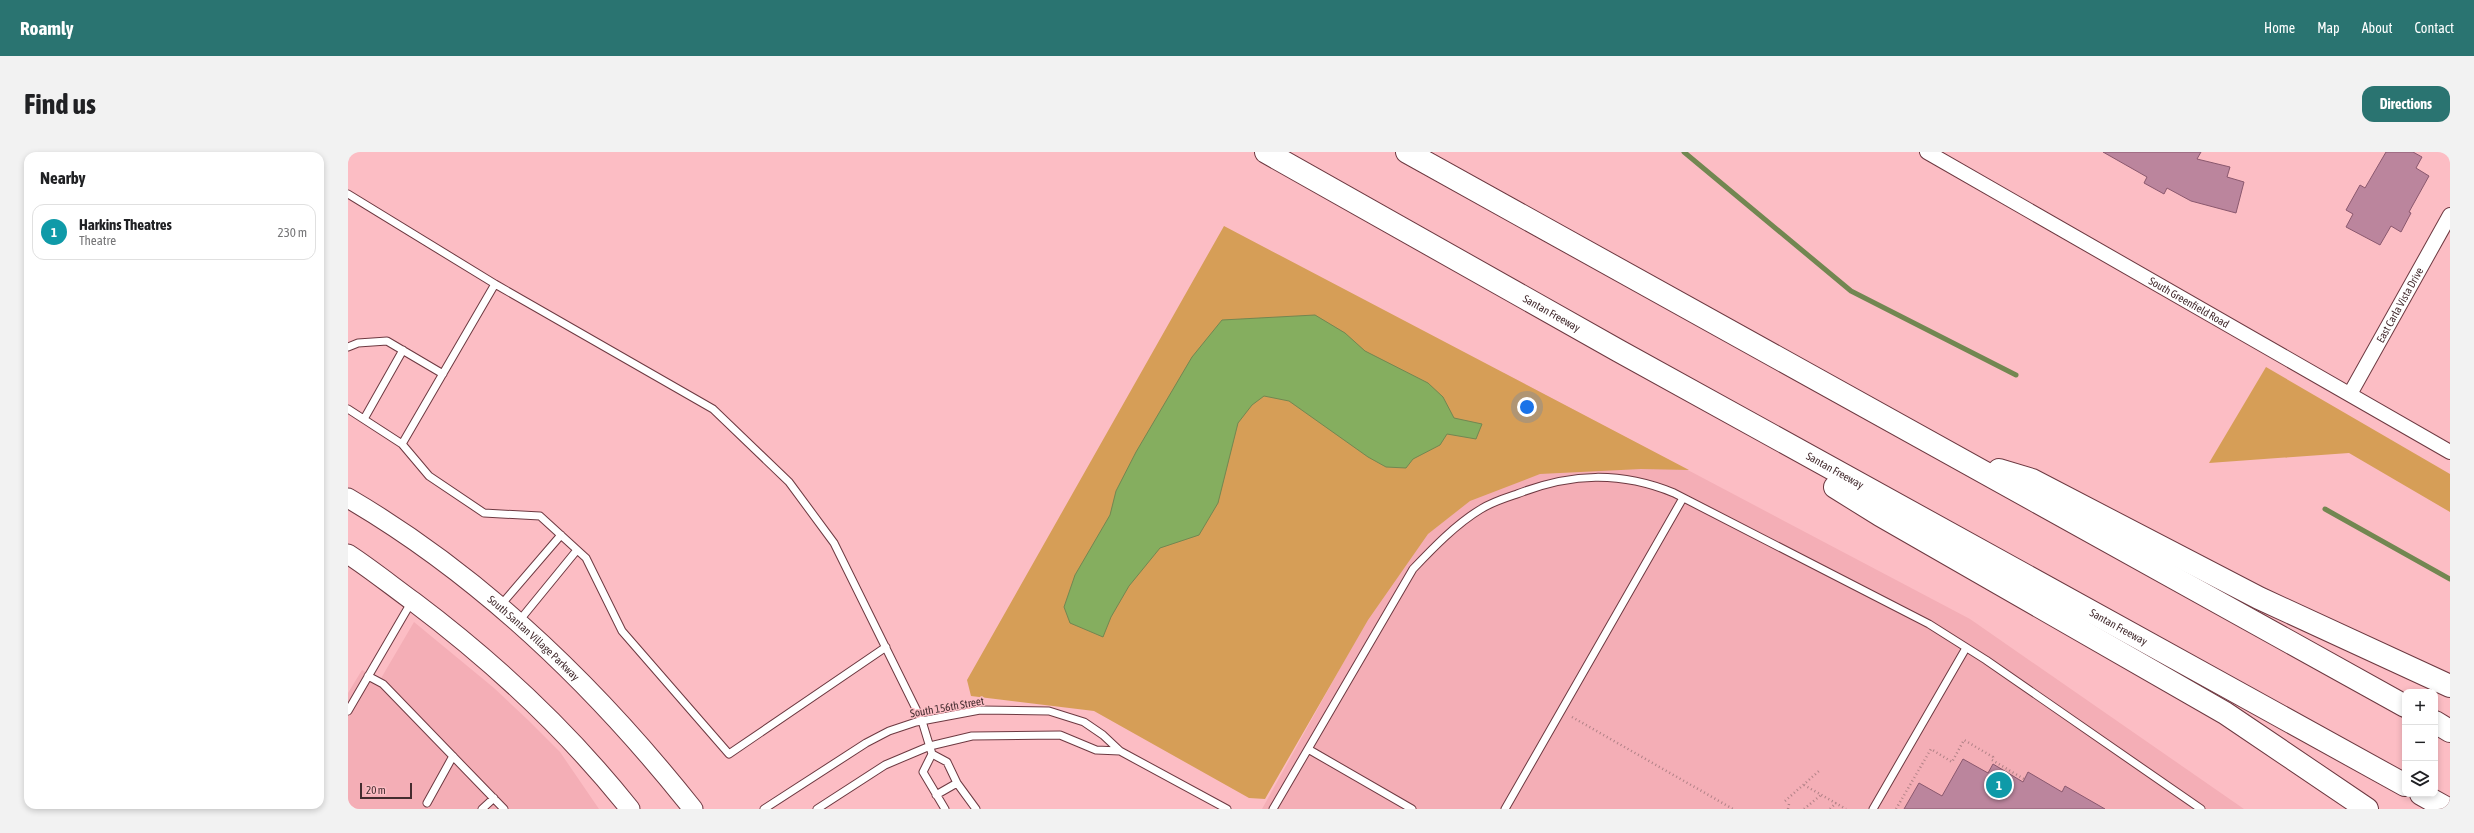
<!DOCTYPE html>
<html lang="en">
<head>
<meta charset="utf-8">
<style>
	:root { --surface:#fff; --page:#f2f2f2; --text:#202124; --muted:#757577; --line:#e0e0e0; --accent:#2a7471 }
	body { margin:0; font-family:"Asap Condensed",sans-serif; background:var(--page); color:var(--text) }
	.controls { position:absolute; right:12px; bottom:12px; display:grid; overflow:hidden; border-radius:8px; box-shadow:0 2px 6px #0003 }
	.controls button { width:36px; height:36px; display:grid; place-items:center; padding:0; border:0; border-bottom:1px solid var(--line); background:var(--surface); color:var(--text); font:20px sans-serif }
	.scale { position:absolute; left:12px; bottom:10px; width:52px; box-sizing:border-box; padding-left:4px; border:2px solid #442c2f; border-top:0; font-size:11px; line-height:14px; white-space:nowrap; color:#442c2f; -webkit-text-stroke:3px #fcbdc4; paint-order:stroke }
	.you { position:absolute; left:1179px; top:255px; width:14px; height:14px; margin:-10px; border:3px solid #fff; border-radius:50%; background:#1a73e8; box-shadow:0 0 0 6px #1a73e833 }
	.badge { display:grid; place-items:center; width:26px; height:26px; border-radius:50%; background:var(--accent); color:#fff; font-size:13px; font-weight:700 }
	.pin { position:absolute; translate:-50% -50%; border:2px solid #fff; box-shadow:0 1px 4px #0006 }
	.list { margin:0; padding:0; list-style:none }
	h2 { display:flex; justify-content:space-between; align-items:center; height:52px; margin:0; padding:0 16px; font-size:17px }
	h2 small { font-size:13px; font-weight:400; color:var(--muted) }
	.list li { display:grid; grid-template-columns:26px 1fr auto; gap:12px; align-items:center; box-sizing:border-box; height:56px; margin:0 8px 8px; padding:0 8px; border:1px solid var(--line); border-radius:12px }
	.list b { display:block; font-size:15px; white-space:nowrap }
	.list p { margin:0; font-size:13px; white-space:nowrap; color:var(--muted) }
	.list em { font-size:13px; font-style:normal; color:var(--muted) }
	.icon { flex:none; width:22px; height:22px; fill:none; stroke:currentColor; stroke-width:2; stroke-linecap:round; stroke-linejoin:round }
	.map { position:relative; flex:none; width:2102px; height:657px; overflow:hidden; border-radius:12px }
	header { display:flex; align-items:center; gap:24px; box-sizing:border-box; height:56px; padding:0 20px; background:var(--accent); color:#fff }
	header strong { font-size:19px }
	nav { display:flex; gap:22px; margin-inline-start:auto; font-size:14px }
	.intro { display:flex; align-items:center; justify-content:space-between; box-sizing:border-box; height:96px; padding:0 24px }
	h1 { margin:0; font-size:28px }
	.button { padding:10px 18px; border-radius:12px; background:var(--accent); color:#fff; font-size:14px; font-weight:700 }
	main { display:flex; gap:24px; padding:0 24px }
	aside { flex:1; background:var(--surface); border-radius:12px; box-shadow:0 2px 6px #0003 }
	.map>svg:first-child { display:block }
	.built { fill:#f4aeb6 }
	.green { fill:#d69e57 }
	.water { fill:#85ae5f; stroke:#728751 }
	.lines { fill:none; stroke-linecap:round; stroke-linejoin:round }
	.stream { stroke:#728751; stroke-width:5 }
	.building { fill:#bb859d; stroke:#8a586e }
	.lane-casing { stroke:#6d3941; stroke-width:9 }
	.street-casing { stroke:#6d3941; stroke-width:16 }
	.secondary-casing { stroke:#6d3941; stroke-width:21 }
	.highway-casing { stroke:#6d3941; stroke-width:24 }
	.path { stroke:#b08186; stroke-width:2.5; stroke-dasharray:1 3; stroke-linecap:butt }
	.lane { stroke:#fff; stroke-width:7 }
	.street { stroke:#fff; stroke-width:14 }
	.secondary { stroke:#fff; stroke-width:19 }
	.highway { stroke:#fff; stroke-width:22 }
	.labels { text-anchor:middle; stroke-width:3; stroke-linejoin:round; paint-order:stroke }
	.street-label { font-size:11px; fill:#442c2f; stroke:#fcbdc4 }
</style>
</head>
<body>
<header>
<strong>Roamly</strong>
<nav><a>Home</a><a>Map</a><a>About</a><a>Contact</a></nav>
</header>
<div class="intro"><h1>Find us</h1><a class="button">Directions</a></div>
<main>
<aside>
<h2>Nearby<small></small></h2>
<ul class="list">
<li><span class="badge" style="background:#0f9aa8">1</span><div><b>Harkins Theatres</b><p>Theatre</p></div><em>230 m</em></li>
</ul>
</aside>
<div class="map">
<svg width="2102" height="657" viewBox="0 0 2102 657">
	<rect width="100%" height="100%" fill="#fcbdc4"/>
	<!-- built -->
	<path class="built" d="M1156 221 1622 467 1896 657H914Z
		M66 470 146 536 180 568 212 600 251 657H0V541L14 518 32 528Z"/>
	<!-- green -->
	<path class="green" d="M876 74 1341 318 1293 317 1192 322 1122 349 1080 382 1020 468 917 647 901 646 746 559 623 544 619 528Z
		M1918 215 2102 322V360L2001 301 1861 311Z"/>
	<!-- water -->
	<path class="water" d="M967 163 997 181 1017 199 1080 231 1095 245 1106 266 1134 272 1128 287 1099 282 1092 293 1065 307 1058 316 1038 315 1020 305 941 249 916 244 904 253 890 271 870 351 851 383 812 396 781 434 763 465 755 485 722 471 716 455 727 423 762 363 768 339 788 300 844 205 874 168Z"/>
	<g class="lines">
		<!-- stream -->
		<path class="stream" d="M1336 0 1503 139 1668 223
			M1977 357 2102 427"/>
	</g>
	<!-- building -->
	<path class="building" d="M1755 0H1853L1849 7 1882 15 1879 25 1896 30 1888 61 1843 49 1819 36 1816 42 1796 31 1799 25Z
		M2038 0H2065L2074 5 2068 16 2081 24 2061 60 2063 61 2053 80 2043 74 2032 93 1998 75 2005 62 1998 58 2012 33 2017 36Z
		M1615 607 1640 621 1645 612 1675 630 1680 620 1714 640 1717 634 1757 657H1556L1571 631 1594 644Z"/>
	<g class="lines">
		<defs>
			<path id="lane" d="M0 42 147 132
				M0 195 10 191 39 189 95 222
				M0 257 54 292
				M16 267 55 198
				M152 454 213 383
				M171 469 229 398
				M538 495 381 602 274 479 238 406 192 364 136 361 81 324 54 292 147 132 365 257 441 330 486 391 574 569 584 602 575 620 597 657
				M20 524 35 532 156 657
				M0 559 64 449
				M960 597 1064 657
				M584 602 599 610 609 631 628 657
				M588 643 609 631
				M79 651 105 604
				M134 657 146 646
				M416 657 518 591 541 579 568 570 632 558 701 559 736 570 755 583 772 599 879 657
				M469 657 537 613 582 594 624 584 712 583 748 598 772 599
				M925 657 1065 417C1085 396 1108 372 1133 357 1144 350 1157 346 1169 342 1223 321 1272 319 1326 341L1581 472 1638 508 1853 657
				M1157 657 1335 346
				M1525 657 1618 496"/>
			<g id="street">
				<path id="s1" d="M1579 0 2102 300"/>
				<path id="s2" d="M2002 242 2102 63"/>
			</g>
			<g id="secondary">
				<path id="s3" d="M0 346C135 425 248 535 345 657"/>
				<path d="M0 402C23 417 44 434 66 450 147 511 219 578 282 657"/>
			</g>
			<g id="highway">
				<path id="s4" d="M918 0 1271 199 2057 633"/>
				<path d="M1059 0 2057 554"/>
				<path d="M1651 318 1684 328 1911 446 2102 534"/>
				<path d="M1487 335 1532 363 1877 561 2019 657"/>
				<path d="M2087 570 2102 579"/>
				<path d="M2073 642 2100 657"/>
			</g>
		</defs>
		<!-- lane casing -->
		<use href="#lane" class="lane-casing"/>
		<!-- street casing -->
		<use href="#street" class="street-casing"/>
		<!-- secondary casing -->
		<use href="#secondary" class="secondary-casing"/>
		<!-- highway casing -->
		<use href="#highway" class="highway-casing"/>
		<!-- path -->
		<path class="path" d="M1224 565 1385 657
			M1456 633 1498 657
			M1437 649 1471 619
			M1440 657 1441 652
			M1456 657 1473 643
			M1482 657 1488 651
			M1548 657 1583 597 1604 610 1616 588 1645 605 1644 608 1676 627"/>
		<!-- lane -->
		<use href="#lane" class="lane"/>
		<!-- street -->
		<use href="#street" class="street"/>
		<!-- secondary -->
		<use href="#secondary" class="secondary"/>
		<!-- highway -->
		<use href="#highway" class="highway"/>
	</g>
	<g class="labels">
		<!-- street labels -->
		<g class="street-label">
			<text dy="4" stroke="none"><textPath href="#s1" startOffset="302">South Greenfield Road</textPath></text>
			<text dy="4" stroke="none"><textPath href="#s2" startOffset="102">East Carla Vista Drive</textPath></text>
			<text dy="4" stroke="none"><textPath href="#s4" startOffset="328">Santan Freeway</textPath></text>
			<text dy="4" stroke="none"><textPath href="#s4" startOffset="652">Santan Freeway</textPath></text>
			<text dy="4" stroke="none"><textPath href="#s4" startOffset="976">Santan Freeway</textPath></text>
			<text dy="4" stroke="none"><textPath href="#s3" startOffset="233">South Santan Village Parkway</textPath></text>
			<text transform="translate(599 555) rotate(-10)" y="4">South 156th Street</text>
		</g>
	</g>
</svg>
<div class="controls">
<button>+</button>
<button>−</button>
<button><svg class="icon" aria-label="layers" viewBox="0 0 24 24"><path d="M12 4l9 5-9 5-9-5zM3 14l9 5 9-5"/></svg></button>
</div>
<div class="scale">20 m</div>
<div class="you"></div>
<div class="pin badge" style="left:1651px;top:633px;background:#0f9aa8">1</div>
</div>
</main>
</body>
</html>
